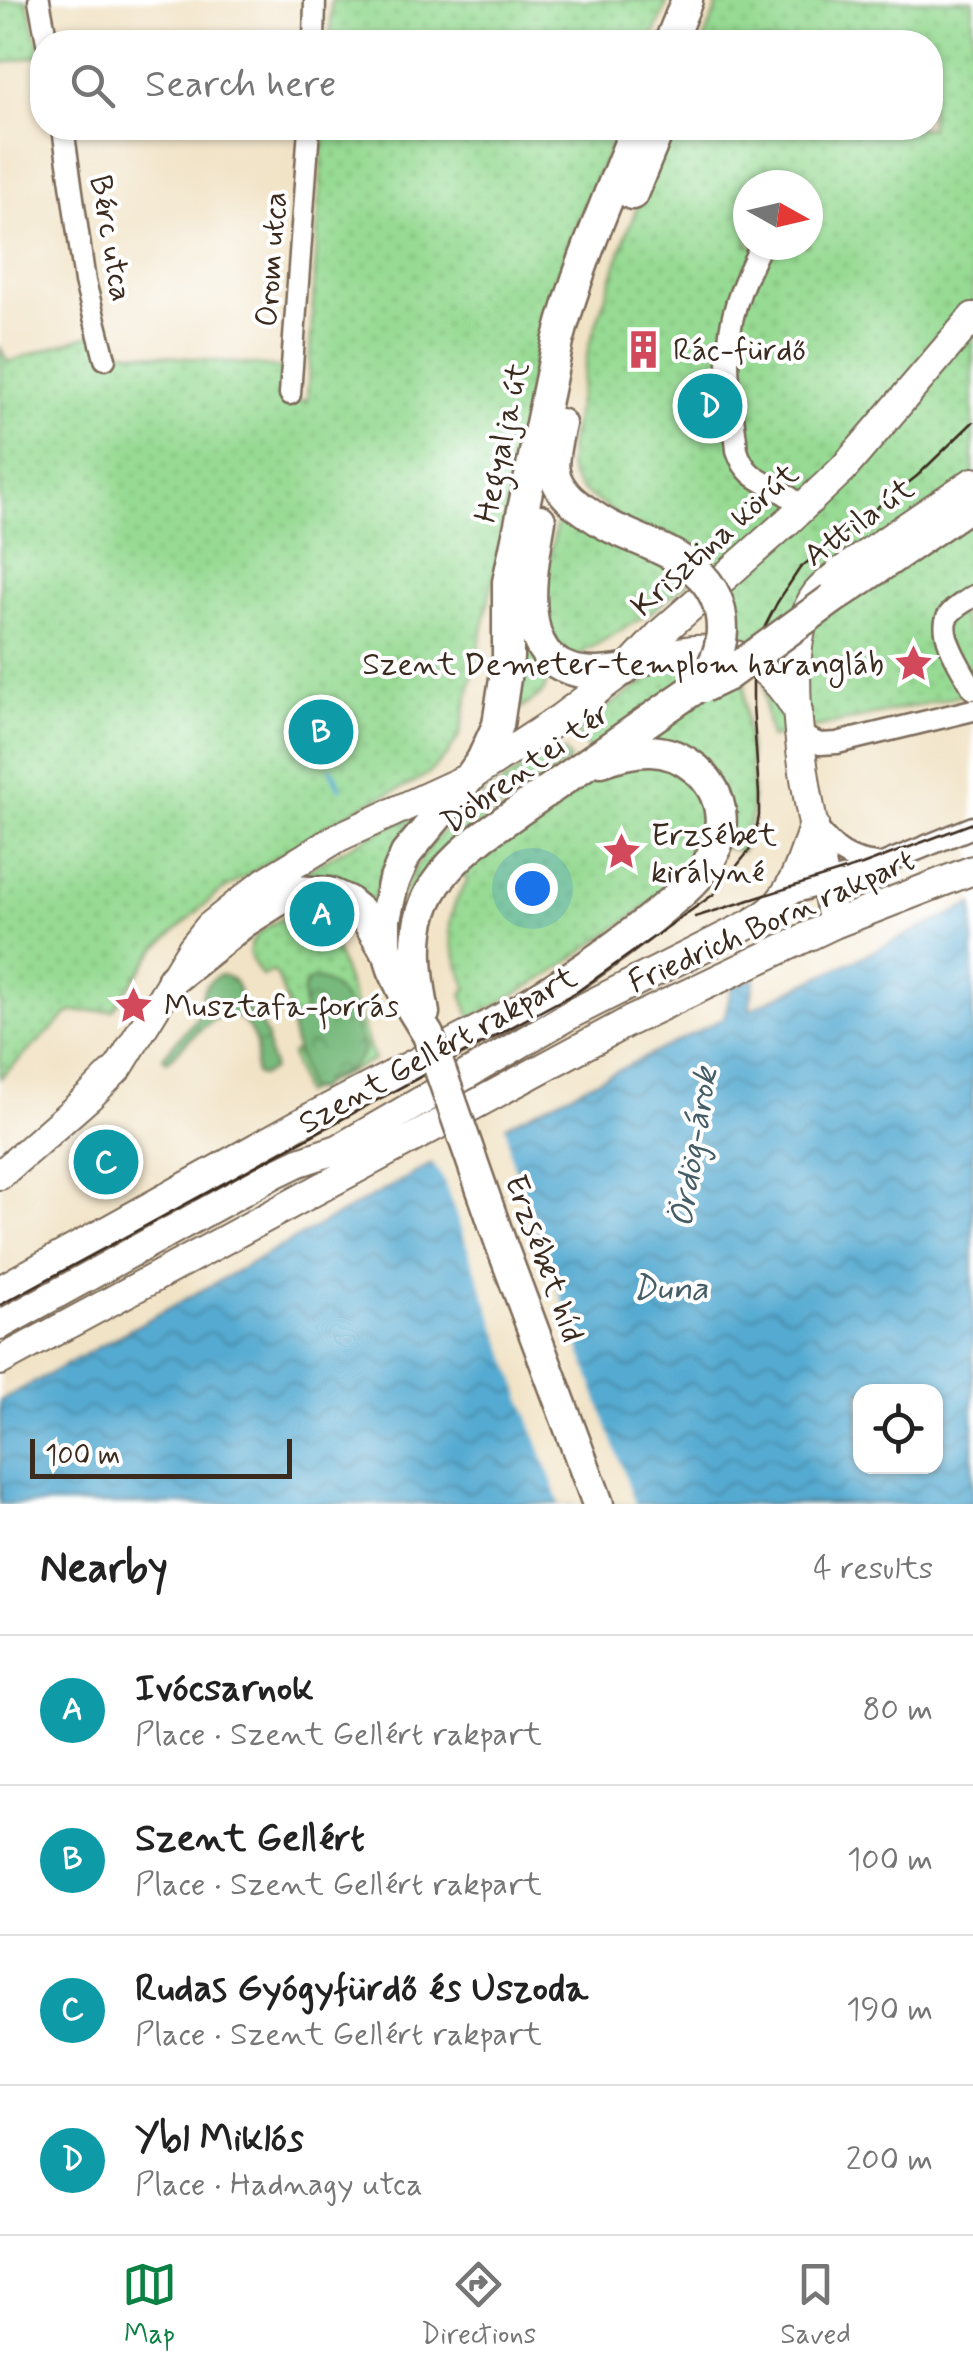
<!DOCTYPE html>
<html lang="en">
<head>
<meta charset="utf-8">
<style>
	:root { --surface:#fff; --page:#f6f6f6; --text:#222; --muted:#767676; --line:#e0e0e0; --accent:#0b8043 }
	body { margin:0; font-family:Mynerve,sans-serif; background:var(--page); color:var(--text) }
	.controls { position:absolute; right:30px; bottom:30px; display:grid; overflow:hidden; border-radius:20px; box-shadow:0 2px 8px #0004 }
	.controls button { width:90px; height:90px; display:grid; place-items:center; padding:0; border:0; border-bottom:2px solid var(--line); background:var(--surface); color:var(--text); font:50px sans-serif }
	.compass { position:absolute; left:733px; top:170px; width:90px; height:90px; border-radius:50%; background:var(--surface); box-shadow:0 2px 8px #0004; rotate:98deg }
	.scale { position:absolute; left:30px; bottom:25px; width:262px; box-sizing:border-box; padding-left:10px; border:5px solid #3b2a1e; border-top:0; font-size:28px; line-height:35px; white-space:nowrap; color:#3b2a1e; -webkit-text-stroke:8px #fff; paint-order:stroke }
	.you { position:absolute; left:532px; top:888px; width:35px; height:35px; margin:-25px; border:8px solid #fff; border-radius:50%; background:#1a73e8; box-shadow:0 0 0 15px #1a73e833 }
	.badge { display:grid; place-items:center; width:65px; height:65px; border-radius:50%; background:var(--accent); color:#fff; font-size:32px; font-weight:700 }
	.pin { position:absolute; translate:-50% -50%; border:5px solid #fff; box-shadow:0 2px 10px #0006 }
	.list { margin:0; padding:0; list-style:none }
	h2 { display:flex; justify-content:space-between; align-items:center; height:130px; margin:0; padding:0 40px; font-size:42px }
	h2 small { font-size:32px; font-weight:400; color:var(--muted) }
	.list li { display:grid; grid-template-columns:65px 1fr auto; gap:30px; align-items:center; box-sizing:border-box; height:150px; padding:0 40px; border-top:2px solid var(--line) }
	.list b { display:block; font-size:38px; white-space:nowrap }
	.list p { margin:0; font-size:32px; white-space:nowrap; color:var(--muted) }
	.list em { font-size:32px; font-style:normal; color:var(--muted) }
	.icon { flex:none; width:55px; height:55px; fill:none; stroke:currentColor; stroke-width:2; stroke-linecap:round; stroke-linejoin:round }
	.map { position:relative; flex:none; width:973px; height:1504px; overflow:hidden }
	.search { position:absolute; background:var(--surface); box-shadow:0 2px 8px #0004; left:30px; right:30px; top:30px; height:110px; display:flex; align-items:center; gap:25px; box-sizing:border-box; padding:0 35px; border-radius:40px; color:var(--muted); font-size:38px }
	.sheet { height:730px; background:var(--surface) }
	nav { display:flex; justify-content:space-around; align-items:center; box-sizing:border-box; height:140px; border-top:2px solid var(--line); background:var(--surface); font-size:28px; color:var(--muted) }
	nav a { display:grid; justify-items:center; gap:5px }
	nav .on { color:var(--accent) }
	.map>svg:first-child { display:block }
	.green { fill:url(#green-dots); stroke:#688258; stroke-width:2.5; fill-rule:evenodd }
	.forest { fill:url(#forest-crowns); stroke:#5a724e; stroke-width:2.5 }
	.water { fill:url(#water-waves); stroke:#486a78; stroke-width:2.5; fill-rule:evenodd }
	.pier { fill:#f1e3c6 }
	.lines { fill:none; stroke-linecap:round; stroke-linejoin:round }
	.stream { stroke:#55aad1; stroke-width:5 }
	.minor-casing { stroke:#7b6b59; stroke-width:25 }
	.secondary-casing { stroke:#7b6b59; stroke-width:32 }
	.primary-casing { stroke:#7b6b59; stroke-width:35 }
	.minor { stroke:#fff; stroke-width:20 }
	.secondary { stroke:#fff; stroke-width:28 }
	.primary { stroke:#fff; stroke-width:30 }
	.tram { stroke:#3b2a1e; stroke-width:2.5 }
	.primary-bridge-casing { stroke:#7b6b59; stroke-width:35; stroke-linecap:butt }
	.primary-bridge { stroke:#fff; stroke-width:30 }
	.labels { text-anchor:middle; stroke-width:8; stroke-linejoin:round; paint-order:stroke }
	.street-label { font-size:32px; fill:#3b2a1e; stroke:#fff }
	.poi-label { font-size:32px; fill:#3b2a1e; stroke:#fff; text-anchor:start }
	.water-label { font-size:35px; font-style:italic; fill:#455d66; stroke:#fff }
</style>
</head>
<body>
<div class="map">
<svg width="973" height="1504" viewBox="0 0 973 1504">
	<defs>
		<pattern id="green-dots" width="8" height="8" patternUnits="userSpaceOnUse" patternTransform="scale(2.5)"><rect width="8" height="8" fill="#96da93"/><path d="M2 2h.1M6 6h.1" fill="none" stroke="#82bb7e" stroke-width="1.8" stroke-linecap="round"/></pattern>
		<pattern id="forest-crowns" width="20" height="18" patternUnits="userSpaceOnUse" patternTransform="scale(2.5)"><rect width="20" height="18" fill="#78ba7d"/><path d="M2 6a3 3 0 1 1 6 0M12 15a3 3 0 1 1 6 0" fill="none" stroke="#649766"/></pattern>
		<pattern id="water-waves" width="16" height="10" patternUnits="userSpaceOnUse" patternTransform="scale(2.5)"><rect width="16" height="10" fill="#55aad1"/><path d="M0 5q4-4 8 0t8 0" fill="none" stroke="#488ba9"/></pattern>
	</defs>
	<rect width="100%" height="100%" fill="#fff"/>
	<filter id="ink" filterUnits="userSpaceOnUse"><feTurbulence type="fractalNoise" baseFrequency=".01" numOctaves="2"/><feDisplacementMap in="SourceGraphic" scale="20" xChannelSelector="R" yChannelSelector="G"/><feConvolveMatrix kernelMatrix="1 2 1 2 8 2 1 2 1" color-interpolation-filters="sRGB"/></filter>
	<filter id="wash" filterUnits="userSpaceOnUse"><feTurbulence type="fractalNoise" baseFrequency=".0048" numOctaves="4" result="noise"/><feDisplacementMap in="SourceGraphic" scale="40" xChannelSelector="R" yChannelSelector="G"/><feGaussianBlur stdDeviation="2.25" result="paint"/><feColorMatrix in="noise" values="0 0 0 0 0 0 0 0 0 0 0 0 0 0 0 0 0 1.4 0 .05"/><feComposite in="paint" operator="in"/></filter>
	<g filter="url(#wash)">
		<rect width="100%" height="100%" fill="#f1e3c6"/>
		<!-- green -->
		<path class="green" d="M0 0H27L41 55 0 64Z
			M331 0H668L651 42H331Z
			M720 0H973V585L955 600 973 645V693L770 738C770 728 767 723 766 713 764 695 764 678 767 660L749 638 736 634 734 611 614 513 580 489 572 478 568 465 570 442 589 345 628 230 669 128H930V42H703ZM748 185H808V245H748Z
			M324 128H618L570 239 547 309 532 375 514 482 460 734 448 754 429 773 413 783 365 804 325 827 215 895 156 949 113 1010 70 1012 0 1078V348L8 362 99 332 103 349 282 368 279 399 307 401Z
			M567 513 668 568 688 583 650 613 570 660 553 648 542 595 557 521Z
			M523 633 556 670 546 678C549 694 532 701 520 709L517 708 523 676Z
			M701 658 746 671C739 732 766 794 742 852L707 842 678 884 551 974 471 1019 462 994 467 988C451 942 438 925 468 880L461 873 498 843 604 773 575 730 659 672Z
			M564 751 570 760C546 777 523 793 499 810 452 842 409 875 401 935H399C397 844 478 803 541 755L547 762Z
			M413 817 414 820 385 866 372 903C345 885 337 868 300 880L298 875 371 835Z
			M309 909 305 918 322 925 330 932 374 1060 303 1094 291 1054 301 1045 278 977 273 971 262 976C259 970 252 962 250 955 245 932 292 912 309 909Z"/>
		<!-- forest -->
		<path class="forest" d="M220 975C242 978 234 991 244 1004 252 1015 263 1024 267 1038 268 1044 268 1049 269 1055 273 1069 273 1055 272 1070L261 1076 256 1075C252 1063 259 1055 256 1044 235 981 192 1038 167 1062L163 1057 204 1009 200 1003C204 988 206 982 220 975Z
			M313 979C346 982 354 1023 364 1050 354 1070 344 1072 324 1080L319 1090H307L291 1028 304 1012 303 993 307 982Z"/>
		<!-- water -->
		<path class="water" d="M973 904V1504H0V1401L466 1145 724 1018 732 987 755 978 749 1010ZM860 1392H936V1466H860Z"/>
		<!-- pier -->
		<path class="pier" d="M503 1122 506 1128 510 1155 635 1504H560L443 1179 430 1159Z"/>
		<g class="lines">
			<!-- stream -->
			<path class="stream" d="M331 769 340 788"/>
		</g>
	</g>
	<g filter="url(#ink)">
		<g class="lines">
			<defs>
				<path id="minor" d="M39 0 47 42
					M314 42 315 0
					M63 128 85 282 105 359
					M761 245C746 276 732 306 729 341 725 376 734 415 737 450 749 489 777 479 802 509
					M290 394 309 128
					M973 596C965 602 954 607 948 616 937 634 964 672 973 689
					M800 735 820 744 837 743 973 710
					M817 828C834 850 848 861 876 864
					M783 896 865 871 973 827"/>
				<path id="secondary" d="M632 664C652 659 674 651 695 650 743 647 775 672 798 712
					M834 924C819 850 768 654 817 593 834 574 857 561 878 546 909 525 941 503 973 482
					M0 1175 90 1096 119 1067 192 948 209 927 265 882 339 837 470 777 559 719 632 664 661 633 788 521 844 468 973 317
					M0 1290 306 1120 530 1003
					M0 1325 274 1174 299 1162 338 1149 573 1013 750 924C756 920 764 916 770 911 795 891 804 852 814 824
					M0 1361 628 1022 834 924 973 870"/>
				<path id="primary" d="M670 42 687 0
					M632 194 659 128
					M560 424C553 457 545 476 572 501
					M540 520C527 595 512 691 624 670
					M832 599 973 503
					M173 979 244 922 293 891 329 893 347 901 364 915 384 948
					M530 1003C576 975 621 944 662 909 678 896 694 883 706 866 728 833 726 795 696 769 666 744 636 749 601 761
					M424 1013C408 928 415 889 484 835L691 691
					M428 1035 409 1004 393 969 385 941V919L393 884 406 854 470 777 482 760 498 725 508 658V582L558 342C577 268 608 199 636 128
					M501 1244 598 1504"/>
			</defs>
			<!-- minor casing -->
			<use href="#minor" class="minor-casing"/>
			<!-- secondary casing -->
			<use href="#secondary" class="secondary-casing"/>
			<!-- primary casing -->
			<use href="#primary" class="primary-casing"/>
			<!-- minor -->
			<use href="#minor" class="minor"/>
			<!-- secondary -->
			<use href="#secondary" class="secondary"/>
			<!-- primary -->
			<use href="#primary" class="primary"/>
			<!-- tram -->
			<path class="tram" d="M695 917 862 865 973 823
				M0 1305 578 991 714 894 749 851 755 835 759 816V794L753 705V662L764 628 777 603 800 568 917 476 973 422"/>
			<defs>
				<path id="primary-bridge" d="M572 501C585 511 597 520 611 527 659 550 723 564 722 631 721 657 709 675 691 691
					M703 687 726 676 832 599
					M428 1035 501 1244"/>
			</defs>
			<!-- primary-bridge casing -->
			<use href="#primary-bridge" class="primary-bridge-casing"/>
			<!-- primary-bridge -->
			<use href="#primary-bridge" class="primary-bridge"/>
		</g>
	</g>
	<!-- icons -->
	<defs>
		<symbol id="building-bare" viewBox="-9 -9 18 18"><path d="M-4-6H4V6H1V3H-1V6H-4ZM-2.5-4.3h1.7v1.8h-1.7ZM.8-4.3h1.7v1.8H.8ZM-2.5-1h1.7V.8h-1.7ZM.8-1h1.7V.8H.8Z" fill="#d1495b" stroke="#fff" stroke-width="2.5" paint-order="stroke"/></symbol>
		<symbol id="sight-bare" viewBox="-9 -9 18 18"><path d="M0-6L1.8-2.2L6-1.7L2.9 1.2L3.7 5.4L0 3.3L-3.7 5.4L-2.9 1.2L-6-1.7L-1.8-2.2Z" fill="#d1495b" stroke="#fff" stroke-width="2.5" paint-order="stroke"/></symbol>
	</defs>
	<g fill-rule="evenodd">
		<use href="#building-bare" x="616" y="322" width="55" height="55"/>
		<use href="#sight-bare" x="886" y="636" width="55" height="55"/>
		<use href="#sight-bare" x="594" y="824" width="55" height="55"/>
		<use href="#sight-bare" x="106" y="978" width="55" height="55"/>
	</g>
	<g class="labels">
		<!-- street labels -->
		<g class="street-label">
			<text transform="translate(112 238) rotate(80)" y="11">Bérc utca</text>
			<text transform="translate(270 259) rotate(-86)" y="11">Orom utca</text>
			<text transform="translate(501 442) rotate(-78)" y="11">Hegyalja út</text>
			<text transform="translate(858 521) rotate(-36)" y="11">Attila út</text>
			<text transform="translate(714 539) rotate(-42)" y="11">Krisztina körút</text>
			<text transform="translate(525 767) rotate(-36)" y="11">Döbrentei tér</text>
			<text transform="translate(771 920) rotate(-24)" y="11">Friedrich Born rakpart</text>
			<text transform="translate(437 1049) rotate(-29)" y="11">Szent Gellért rakpart</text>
			<text transform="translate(545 1258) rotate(70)" y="11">Erzsébet híd</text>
		</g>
		<!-- poi labels -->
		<g class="poi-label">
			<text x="673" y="360">Rác-fürdő</text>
			<text x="884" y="674" text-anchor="end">Szent Demeter-templom harangláb</text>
			<text x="651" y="845">Erzsébet<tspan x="651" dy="37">királyné</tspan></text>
			<text x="164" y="1016">Musztafa-forrás</text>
		</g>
		<!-- water labels -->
		<g class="water-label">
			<text transform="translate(692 1147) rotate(-81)" y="12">Ördög-árok</text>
			<text x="670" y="1299">Duna</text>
		</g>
	</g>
</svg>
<div class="controls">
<button><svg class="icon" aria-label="locate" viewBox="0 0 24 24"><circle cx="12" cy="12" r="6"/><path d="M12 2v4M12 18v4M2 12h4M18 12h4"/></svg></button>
</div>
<svg class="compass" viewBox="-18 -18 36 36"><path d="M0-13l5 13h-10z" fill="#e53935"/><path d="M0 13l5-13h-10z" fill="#767676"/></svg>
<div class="scale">100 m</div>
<div class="you"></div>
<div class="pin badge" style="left:322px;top:914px;background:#0f9aa8">A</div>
<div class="pin badge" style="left:321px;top:732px;background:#0f9aa8">B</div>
<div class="pin badge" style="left:106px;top:1162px;background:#0f9aa8">C</div>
<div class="pin badge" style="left:710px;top:406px;background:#0f9aa8">D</div>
<div class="search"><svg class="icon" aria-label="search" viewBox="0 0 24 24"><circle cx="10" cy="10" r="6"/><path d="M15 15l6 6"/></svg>Search here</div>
</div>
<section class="sheet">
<h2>Nearby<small>4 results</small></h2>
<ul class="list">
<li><span class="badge" style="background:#0f9aa8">A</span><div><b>Ivócsarnok</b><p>Place · Szent Gellért rakpart</p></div><em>80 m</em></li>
<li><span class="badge" style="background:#0f9aa8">B</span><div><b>Szent Gellért</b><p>Place · Szent Gellért rakpart</p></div><em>100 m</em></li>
<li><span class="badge" style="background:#0f9aa8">C</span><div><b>Rudas Gyógyfürdő és Uszoda</b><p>Place · Szent Gellért rakpart</p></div><em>190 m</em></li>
<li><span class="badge" style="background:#0f9aa8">D</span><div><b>Ybl Miklós</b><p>Place · Hadnagy utca</p></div><em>200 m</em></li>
</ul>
</section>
<nav>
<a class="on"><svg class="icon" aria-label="map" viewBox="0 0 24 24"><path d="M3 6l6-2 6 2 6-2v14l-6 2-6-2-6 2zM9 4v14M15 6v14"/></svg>Map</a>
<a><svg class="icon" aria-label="directions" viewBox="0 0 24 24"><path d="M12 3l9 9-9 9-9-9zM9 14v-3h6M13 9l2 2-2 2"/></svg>Directions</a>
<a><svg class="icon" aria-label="saved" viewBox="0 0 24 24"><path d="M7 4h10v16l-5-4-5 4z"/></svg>Saved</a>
</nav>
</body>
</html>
